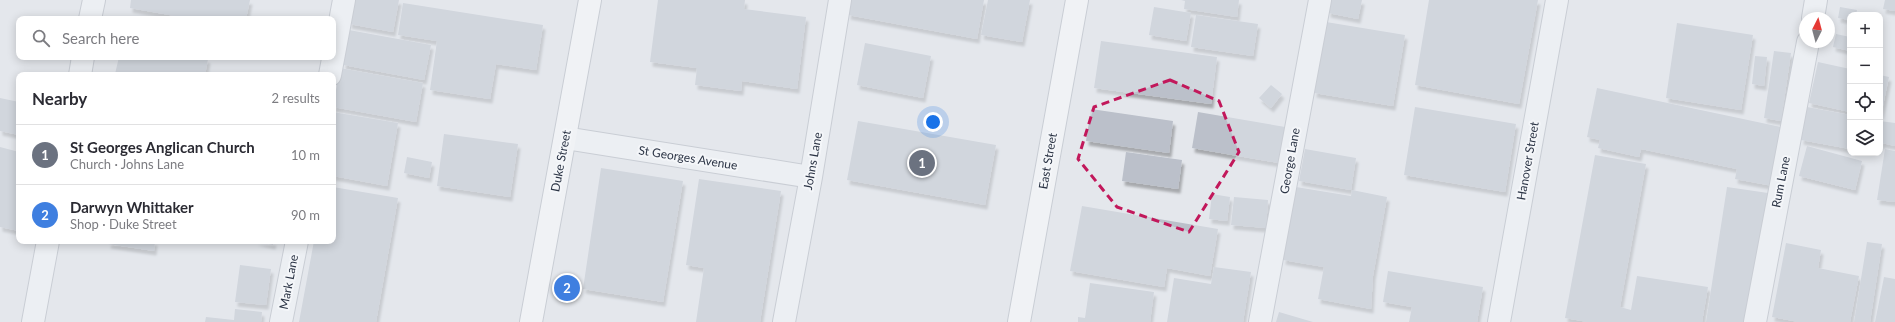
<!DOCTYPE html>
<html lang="en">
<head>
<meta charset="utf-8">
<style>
	:root { --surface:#fff; --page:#f7f7f7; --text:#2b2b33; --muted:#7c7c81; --line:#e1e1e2; --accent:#d1495b }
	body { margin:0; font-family:Lato,sans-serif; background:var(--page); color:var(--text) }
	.controls { position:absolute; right:12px; top:12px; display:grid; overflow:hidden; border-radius:8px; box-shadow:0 2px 10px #0003 }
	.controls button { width:36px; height:36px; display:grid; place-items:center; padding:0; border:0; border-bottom:1px solid var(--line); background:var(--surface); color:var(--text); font:20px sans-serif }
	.compass { position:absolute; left:1799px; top:12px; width:36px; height:36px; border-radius:50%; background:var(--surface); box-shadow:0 2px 10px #0003; rotate:6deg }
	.you { position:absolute; left:933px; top:122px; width:14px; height:14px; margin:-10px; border:3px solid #fff; border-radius:50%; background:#1a73e8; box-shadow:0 0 0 6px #1a73e833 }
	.badge { display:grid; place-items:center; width:26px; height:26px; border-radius:50%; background:var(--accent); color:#fff; font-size:13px; font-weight:700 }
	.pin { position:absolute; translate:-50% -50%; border:2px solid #fff; box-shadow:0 1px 4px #0006 }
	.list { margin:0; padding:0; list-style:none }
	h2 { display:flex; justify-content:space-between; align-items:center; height:52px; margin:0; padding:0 16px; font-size:17px }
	h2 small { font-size:13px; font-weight:400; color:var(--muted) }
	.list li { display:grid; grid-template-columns:26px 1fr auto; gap:12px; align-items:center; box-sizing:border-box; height:60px; padding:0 16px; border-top:1px solid var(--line) }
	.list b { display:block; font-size:15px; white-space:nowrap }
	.list p { margin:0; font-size:13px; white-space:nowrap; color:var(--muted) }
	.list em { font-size:13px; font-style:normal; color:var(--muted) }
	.icon { flex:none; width:22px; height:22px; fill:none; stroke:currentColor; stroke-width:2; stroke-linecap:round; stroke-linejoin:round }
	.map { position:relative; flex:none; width:1895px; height:322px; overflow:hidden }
	.search { position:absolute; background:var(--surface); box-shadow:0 2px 10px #0003; left:16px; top:16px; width:320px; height:44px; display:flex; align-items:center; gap:10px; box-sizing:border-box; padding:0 14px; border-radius:8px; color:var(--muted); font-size:15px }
	.panel { position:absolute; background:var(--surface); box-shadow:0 2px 10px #0003; left:16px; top:72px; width:320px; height:172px; border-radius:8px }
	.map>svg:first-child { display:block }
	.building { fill:#bbc0ca; filter:url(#shadow) }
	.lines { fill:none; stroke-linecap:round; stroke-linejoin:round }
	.minor-casing { stroke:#a9aeb7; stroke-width:24 }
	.secondary-casing { stroke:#a9aeb7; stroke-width:24 }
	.minor { stroke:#f7f8fa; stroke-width:22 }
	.secondary { stroke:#fff; stroke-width:22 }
	.marked { fill:none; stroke:#c2185b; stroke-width:3; stroke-dasharray:8 5; stroke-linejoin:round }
	.labels { text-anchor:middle; stroke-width:4; stroke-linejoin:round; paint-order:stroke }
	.street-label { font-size:12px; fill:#2b3445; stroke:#f4f6f9 }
</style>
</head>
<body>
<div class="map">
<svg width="1895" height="322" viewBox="0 0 1895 322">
	<defs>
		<filter id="shadow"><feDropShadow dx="2.5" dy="4.5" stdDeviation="1" flood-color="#0004"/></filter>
	</defs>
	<rect width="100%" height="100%" fill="#e4e7ec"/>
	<!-- building -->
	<path class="building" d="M131 0H250L246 19H192L130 8Z
		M353 0H399L393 32 349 24Z
		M658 0H745L744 9 806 17 797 89 742 81 741 91 695 85 697 68 650 62Z
		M851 0H984L977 39 848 15Z
		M988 0H1030L1022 42 981 35Z
		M1181 0H1239L1237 17 1184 9 1185 1Z
		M1330 0H1362L1358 19 1328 13Z
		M1429 0H1538L1519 104 1415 85Z
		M1885 0H1895V11L1883 9Z
		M403 3 543 25 536 70 496 64 490 99 430 90 437 41 398 35Z
		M1154 7 1191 13 1186 41 1149 35Z
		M1840 7 1857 10 1856 15H1850V20L1838 18Z
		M1196 15 1258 24 1253 56 1191 47Z
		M1326 22 1405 35 1393 106 1314 93Z
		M1677 23 1753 35 1741 110 1666 98Z
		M349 30 431 45 424 80 343 65Z
		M1836 34 1850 37V51L1833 47Z
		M1101 41 1217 57 1211 104 1094 88Z
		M865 43 931 56 923 98 857 85Z
		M1774 51 1791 53 1781 121 1764 118Z
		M1755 56 1767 57 1764 86 1752 84Z
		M119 57H196L208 59 205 75H119L115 74Z
		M1818 62 1850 69V112L1809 103Z
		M340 68 423 83 416 122 333 107Z
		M1880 75 1889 77 1881 115H1880Z
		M1271 85 1282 94 1271 108 1259 98Z
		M1597 88 1785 128 1773 186 1735 179 1737 169 1641 149 1639 157 1598 148 1600 140 1587 137Z
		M0 98 19 102V135L0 131Z
		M1415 107 1516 124 1505 192 1404 175Z
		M1807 107 1850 115V149L1801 140Z
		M1091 109 1173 121 1169 153 1086 141Z
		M333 112 398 123 387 186 333 176Z
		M1198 112 1285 127 1279 163 1192 148Z
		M858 121 996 145 985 205 847 180Z
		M1880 121 1895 123V146L1882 143 1880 148Z
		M444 134 518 144 510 197 437 186Z
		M1807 146 1862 161 1855 190 1799 176Z
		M0 147 19 152V231L0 227Z
		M1305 149 1356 158 1351 190 1299 181Z
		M1885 149 1895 151V202L1877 200Z
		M1126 152 1182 160 1178 189 1122 181Z
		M1595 155 1646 164 1620 307 1631 310 1637 276 1708 287 1702 322H1588L1565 318Z
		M407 157 432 162 429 178 404 173Z
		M601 168 683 181 663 302 583 289Z
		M699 179 781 191 760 322H696L704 268 686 265Z
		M333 187 398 198 376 322H299L314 241H333Z
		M1296 187 1351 196 1352 190 1387 197 1373 276 1371 309 1318 299 1324 267 1283 260Z
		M1727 187 1768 193 1748 322H1706Z
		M1212 194 1230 197 1227 221 1209 219Z
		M1234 197 1268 200 1266 228 1231 225Z
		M1082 206 1218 229 1210 276 1167 268 1164 287 1070 271Z
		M109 241H155L154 251 108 244Z
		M255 241H274L273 245Z
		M1867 242 1882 244 1870 322H1854Z
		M1786 243 1821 250 1818 268 1859 276 1850 322H1799L1772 317Z
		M240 265 271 269 266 305 235 302Z
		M1214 267 1251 272 1243 322H1167L1174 278 1211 284Z
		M1388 271 1483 287 1477 322H1409L1412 307 1383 302Z
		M1884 277 1895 279V322H1875Z
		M1090 283 1154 292 1150 322H1078V317L1085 318Z
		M235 309 262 312 261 322H205L206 317 234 320Z
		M1279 312 1313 322H1276Z"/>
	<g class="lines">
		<defs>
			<path id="minor" d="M1813 18 1816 0
				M90 19 94 0
				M80 75 83 57
				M330 75 344 0
				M565 138 811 177
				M33 322 48 241
				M281 322 297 241
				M784 322 811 177 840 0
				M1260 322 1320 0
				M1499 322 1557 0
				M1755 322 1808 42"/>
			<path id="secondary" d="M531 322 590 0
				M1019 322 1077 0"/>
		</defs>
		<!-- minor casing -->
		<use href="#minor" class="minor-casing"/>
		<!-- secondary casing -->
		<use href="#secondary" class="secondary-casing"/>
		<!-- minor -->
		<use href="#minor" class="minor"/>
		<!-- secondary -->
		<use href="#secondary" class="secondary"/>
	</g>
	<!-- marked area -->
	<path d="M0 0H1895V322H0ZM1170 80 1219 101 1239 152 1189 232 1117 207 1078 159 1094 107Z" fill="#e4e7ec" fill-opacity=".55" fill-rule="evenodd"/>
	<path class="marked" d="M1170 80 1219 101 1239 152 1189 232 1117 207 1078 159 1094 107Z"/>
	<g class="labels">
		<!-- street labels -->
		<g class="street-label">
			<text transform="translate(688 158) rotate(9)" y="4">St Georges Avenue</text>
			<text transform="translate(561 161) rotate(-79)" y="4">Duke Street</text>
			<text transform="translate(813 161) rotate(-80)" y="4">Johns Lane</text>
			<text transform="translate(1048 161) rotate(-80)" y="4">East Street</text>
			<text transform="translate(1290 161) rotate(-80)" y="4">George Lane</text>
			<text transform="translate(1528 161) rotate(-80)" y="4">Hanover Street</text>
			<text transform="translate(1781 182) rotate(-79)" y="4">Rum Lane</text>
			<text transform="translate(289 282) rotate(-79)" y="4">Mark Lane</text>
		</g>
	</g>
</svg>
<div class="controls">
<button>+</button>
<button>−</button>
<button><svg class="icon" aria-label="locate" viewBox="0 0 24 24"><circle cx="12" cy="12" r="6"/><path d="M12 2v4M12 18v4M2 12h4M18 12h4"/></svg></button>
<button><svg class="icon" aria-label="layers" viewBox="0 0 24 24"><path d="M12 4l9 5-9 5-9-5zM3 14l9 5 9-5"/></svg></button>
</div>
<svg class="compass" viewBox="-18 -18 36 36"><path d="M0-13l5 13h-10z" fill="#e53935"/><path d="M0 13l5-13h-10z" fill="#7c7c81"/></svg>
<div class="you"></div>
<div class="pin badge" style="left:922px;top:163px;background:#6b7280">1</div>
<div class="pin badge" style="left:567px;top:288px;background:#3f7fe0">2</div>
<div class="search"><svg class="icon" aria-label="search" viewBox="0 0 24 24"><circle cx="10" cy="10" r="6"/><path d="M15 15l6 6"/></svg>Search here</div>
<section class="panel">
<h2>Nearby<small>2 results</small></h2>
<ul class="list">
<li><span class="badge" style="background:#6b7280">1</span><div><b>St Georges Anglican Church</b><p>Church · Johns Lane</p></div><em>10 m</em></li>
<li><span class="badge" style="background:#3f7fe0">2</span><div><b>Darwyn Whittaker</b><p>Shop · Duke Street</p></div><em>90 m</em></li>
</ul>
</section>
</div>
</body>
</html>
